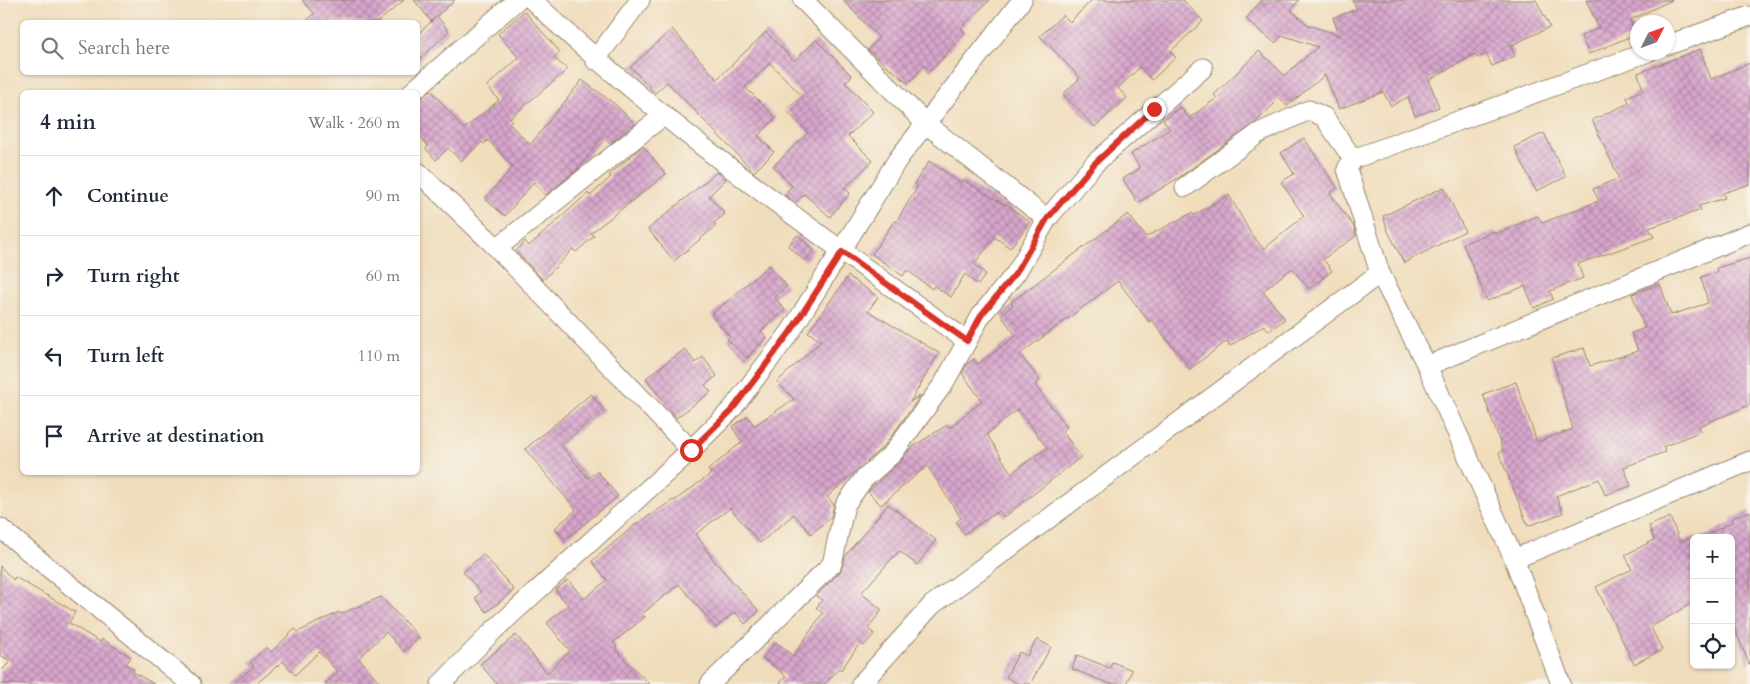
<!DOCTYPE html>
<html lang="en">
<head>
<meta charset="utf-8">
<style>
	:root { --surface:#fff; --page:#f6f6f7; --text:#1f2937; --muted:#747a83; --line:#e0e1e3 }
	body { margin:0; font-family:Cardo,serif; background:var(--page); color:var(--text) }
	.controls { position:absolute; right:15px; bottom:15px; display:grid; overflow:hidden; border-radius:8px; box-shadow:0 1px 4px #0004 }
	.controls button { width:45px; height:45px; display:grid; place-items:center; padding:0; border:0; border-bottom:1px solid var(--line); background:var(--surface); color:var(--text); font:25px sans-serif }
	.compass { position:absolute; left:1630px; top:15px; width:45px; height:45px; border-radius:50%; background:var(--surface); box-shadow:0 1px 4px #0004; rotate:48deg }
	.stop { position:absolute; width:15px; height:15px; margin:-11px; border:4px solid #d93025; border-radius:50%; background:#fff }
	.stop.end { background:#d93025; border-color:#fff; box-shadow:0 1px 5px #0008 }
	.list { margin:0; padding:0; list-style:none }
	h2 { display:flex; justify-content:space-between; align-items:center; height:65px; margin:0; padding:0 20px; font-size:21px }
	h2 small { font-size:16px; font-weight:400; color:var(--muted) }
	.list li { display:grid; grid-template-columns:32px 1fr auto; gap:15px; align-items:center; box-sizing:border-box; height:80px; padding:0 20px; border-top:1px solid var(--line) }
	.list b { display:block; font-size:19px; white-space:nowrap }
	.list em { font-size:16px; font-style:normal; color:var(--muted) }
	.icon { flex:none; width:28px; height:28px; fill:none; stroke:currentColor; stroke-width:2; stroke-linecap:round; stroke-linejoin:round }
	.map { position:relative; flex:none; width:1750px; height:684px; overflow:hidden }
	.search { position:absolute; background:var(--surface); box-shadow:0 1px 4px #0004; left:20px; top:20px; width:400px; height:55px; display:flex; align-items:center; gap:12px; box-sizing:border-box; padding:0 18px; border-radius:8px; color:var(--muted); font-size:19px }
	.panel { position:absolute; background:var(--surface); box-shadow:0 1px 4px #0004; left:20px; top:90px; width:400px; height:385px; border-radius:8px }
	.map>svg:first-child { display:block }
	.building { fill:url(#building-cross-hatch); fill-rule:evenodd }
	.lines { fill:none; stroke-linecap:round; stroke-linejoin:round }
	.minor-casing { stroke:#96846d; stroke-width:21 }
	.minor { stroke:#fff; stroke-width:19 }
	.route { stroke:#d93025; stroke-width:6 }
</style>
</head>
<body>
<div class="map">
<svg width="1750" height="684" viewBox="0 0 1750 684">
	<defs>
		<pattern id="building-cross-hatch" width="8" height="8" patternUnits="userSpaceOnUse" patternTransform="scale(1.25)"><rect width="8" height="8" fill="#d8a6cd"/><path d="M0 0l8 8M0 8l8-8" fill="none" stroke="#b087a6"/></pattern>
	</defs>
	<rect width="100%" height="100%" fill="#f7f3e8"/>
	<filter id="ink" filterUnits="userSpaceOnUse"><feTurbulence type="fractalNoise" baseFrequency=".02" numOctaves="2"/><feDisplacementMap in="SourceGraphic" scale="10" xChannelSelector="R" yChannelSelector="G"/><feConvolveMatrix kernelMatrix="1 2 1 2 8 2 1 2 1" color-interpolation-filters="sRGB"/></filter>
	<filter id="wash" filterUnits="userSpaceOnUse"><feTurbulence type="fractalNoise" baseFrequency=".0096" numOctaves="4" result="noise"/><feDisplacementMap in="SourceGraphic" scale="20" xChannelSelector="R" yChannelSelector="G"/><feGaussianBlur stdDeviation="1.12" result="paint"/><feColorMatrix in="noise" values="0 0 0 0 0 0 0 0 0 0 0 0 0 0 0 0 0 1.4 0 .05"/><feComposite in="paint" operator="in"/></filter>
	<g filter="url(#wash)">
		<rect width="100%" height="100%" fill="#f0ddbc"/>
		<g id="blocks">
			<!-- building -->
			<path class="building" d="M302 0H404L378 22H306L314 13Z
				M414 0H455L437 16 449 31 418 61V34L435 18 431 21Z
				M843 0H990L961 28 965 32 931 71 924 65 909 84 868 50 879 38Z
				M1092 0H1183L1203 21 1170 52 1176 57 1152 80 1140 67 1118 88 1127 98 1095 127 1063 94 1080 78 1040 36 1063 15 1070 22Z
				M1262 0H1299L1291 10 1308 25 1339 35 1333 18 1357 9 1352 0H1536L1550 27 1510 46 1515 56 1492 66 1486 54 1477 58 1475 54 1429 80 1439 107 1415 116 1408 97 1391 106 1383 92 1339 109 1325 75 1287 106 1280 98 1255 123 1178 178 1138 203 1123 179 1140 168 1131 154 1170 129 1163 120 1180 107 1189 118 1217 98 1214 95 1259 51 1284 75 1318 47 1282 35 1275 43 1246 19Z
				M1586 0H1672L1630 20 1636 34 1589 54 1581 36 1599 28Z
				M524 11 560 52 553 58 568 69 510 118 512 120 509 123 530 145 582 80 616 105 635 124 610 144 603 136 577 170 545 196 534 182 505 216 485 199 513 167 488 140 484 144 482 142 461 161 448 148 436 160 426 149 428 146 418 134V101L431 90 464 129 499 100 487 86 519 58 498 34Z
				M672 29 717 79 766 32 794 61 816 40 852 76 845 82 873 112 848 136 873 161 844 188 850 193 830 217 804 194 795 203 784 194 792 186 773 166 808 133 786 110 802 96 770 63 745 87 776 118 758 136 774 152 754 172 667 82 655 93 631 67Z
				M1700 49 1711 79 1750 63V184L1723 193 1725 198 1699 206 1701 210 1649 228 1654 237 1578 264 1583 278 1550 291 1553 299 1534 308 1525 286 1487 301 1463 244 1494 231 1496 234 1538 216 1542 223 1599 201 1593 189 1619 178 1592 120 1629 103 1627 97 1643 90 1638 73Z
				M1544 133 1566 177 1536 191 1514 147Z
				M1304 138 1337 188 1330 193 1354 227 1356 236 1323 259 1332 271 1309 289 1292 268 1263 291 1285 319 1269 331 1264 325 1230 346 1227 341 1190 369 1152 320 1149 322 1118 281 1020 354 1040 381 1035 385 1067 427 1062 431 1081 457 1004 517 999 511 964 534 956 522 961 518 927 466 881 505 868 492 901 461 911 448 947 425 949 428 982 401 962 373 967 364 974 359 978 364 1016 336 1001 315 1013 305 1011 302 1128 214 1146 237 1192 213 1194 215 1229 195 1251 234 1264 249 1304 216 1281 182 1294 174 1281 153ZM1018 409 1047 448 1011 473 987 434Z
				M643 146 666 174 591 233 594 236 576 252 573 249 543 280 516 251 525 241 529 246 588 193 590 196 611 177 609 175Z
				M929 161 961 183 963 180 1005 205 1006 204 1030 222 1010 248 995 237 974 264 986 274 978 285 965 274 951 297 934 286 932 289 907 270 903 276 872 254 894 221 896 222 918 186 914 184Z
				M717 172 726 179 709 196 725 214 714 223 716 226 674 261 648 229Z
				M1444 187 1465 231 1404 263 1387 229 1383 216Z
				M797 235 814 250 805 261 788 246Z
				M1750 258V405L1699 426 1701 431 1663 447 1665 452 1624 467 1631 486 1605 495 1599 479 1556 496 1563 513 1528 526 1499 453 1503 451 1483 394 1516 382 1537 442 1573 429 1552 358 1584 348 1590 366 1638 351 1631 333 1645 328 1632 294 1660 284 1671 315 1708 303 1701 277 1717 272 1716 268Z
				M769 265 787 286 774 297 785 310 761 331 767 337 747 358 727 339 730 337 711 315Z
				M848 276 878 297 868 311 939 353 910 402 921 395 885 445 827 497 834 505 831 517 811 534 794 514 760 543 730 508 696 534 715 562 759 611 745 624 735 612 716 628 679 584 642 614 645 617 613 643 617 647 615 649 649 684H497L480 664 516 635 547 673 570 651 547 623 568 605 555 590 568 580 584 599 607 580 592 561 635 525 673 500 674 501 711 474 708 470 742 442 732 427 748 416 754 426 794 399 777 382 821 341 808 332Z
				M685 349 695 363 703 357 717 376 705 385 711 392 676 418 646 378Z
				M591 394 604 410 561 445 588 478 597 471 618 496 565 540 555 528 576 510 525 449Z
				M888 504 936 540 917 565 899 551 861 593 882 610 868 628 874 634 864 646 860 643 841 670 839 668 825 684H779L786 676 763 658 776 642 793 656 823 613 816 608 822 600 816 596 840 572 846 555Z
				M1750 511V664H1749L1731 619V538H1701L1732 522 1731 518Z
				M1670 517 1680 542 1694 536V602L1651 627 1662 650 1634 664 1596 587 1632 569 1625 555 1654 540 1649 526Z
				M483 554 514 590 487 612 475 598 481 592 463 572Z
				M0 566 13 580 15 577 75 612 69 623 100 642 102 639 131 657 126 664 134 669 133 672 154 684H0V672L11 661 0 655Z
				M381 597 419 637 404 652 386 632 359 658 381 684H325L338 672 319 652 295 675 283 661 256 684H233L254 666 250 662 267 647 271 652 295 629 298 632 339 612 340 614Z
				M1037 639 1051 647 1030 684H1018L1006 677 1019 652 1027 656Z
				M1077 655 1110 668 1112 662 1132 670 1126 684H1110L1072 669Z"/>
		</g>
	</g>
	<g filter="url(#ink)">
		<use href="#blocks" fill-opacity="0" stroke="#96846d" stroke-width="1"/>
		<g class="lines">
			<defs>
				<path id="minor" d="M532 0C664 126 819 235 967 341
					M803 0 925 123 1047 219
					M1668 45 1750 16
					M595 60 640 0
					M412 92 517 0
					M418 172 497 248 691 450
					M1185 187 1259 133 1309 110 1324 117 1353 159
					M497 248 664 115
					M1427 366 1750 233
					M0 528 191 684
					M1514 559 1750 461
					M441 684 493 631 691 450 732 409 791 331 898 159 1022 0
					M710 684 832 564 845 505 863 480 893 453 944 383 982 314 1016 273 1047 219 1094 164 1203 68
					M861 684 932 605 1380 273
					M1561 684 1514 559 1427 366 1380 273 1347 169 1353 159 1648 52"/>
			</defs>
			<!-- minor casing -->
			<use href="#minor" class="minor-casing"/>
			<!-- minor -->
			<use href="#minor" class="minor"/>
		</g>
	</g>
	<g class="lines" filter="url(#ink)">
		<!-- route -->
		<path class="route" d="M691 450 732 410 791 331 842 252 967 341 982 314 1016 273 1047 219 1094 164 1154 109"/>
	</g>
</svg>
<div class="controls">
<button>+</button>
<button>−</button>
<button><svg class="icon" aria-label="locate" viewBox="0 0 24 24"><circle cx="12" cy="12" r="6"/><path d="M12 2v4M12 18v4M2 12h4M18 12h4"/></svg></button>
</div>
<svg class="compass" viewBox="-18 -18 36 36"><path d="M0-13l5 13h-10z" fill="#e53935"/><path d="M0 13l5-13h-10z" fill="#747a83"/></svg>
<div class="stop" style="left:691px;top:450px"></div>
<div class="stop end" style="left:1154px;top:109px"></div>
<div class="search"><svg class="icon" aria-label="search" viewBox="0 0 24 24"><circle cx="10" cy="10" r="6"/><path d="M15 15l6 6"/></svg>Search here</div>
<section class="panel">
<h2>4 min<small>Walk · 260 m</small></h2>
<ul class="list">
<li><svg class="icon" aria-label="ahead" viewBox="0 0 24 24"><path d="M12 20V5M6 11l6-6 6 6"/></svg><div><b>Continue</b></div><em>90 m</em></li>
<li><svg class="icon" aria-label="right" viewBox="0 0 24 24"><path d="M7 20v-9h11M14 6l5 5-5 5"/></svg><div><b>Turn right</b></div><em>60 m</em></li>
<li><svg class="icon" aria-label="left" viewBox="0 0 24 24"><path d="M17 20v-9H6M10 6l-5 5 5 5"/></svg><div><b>Turn left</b></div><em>110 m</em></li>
<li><svg class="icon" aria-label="arrive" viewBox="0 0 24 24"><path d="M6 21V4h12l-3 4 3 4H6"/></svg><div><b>Arrive at destination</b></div></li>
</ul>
</section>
</div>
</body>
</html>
